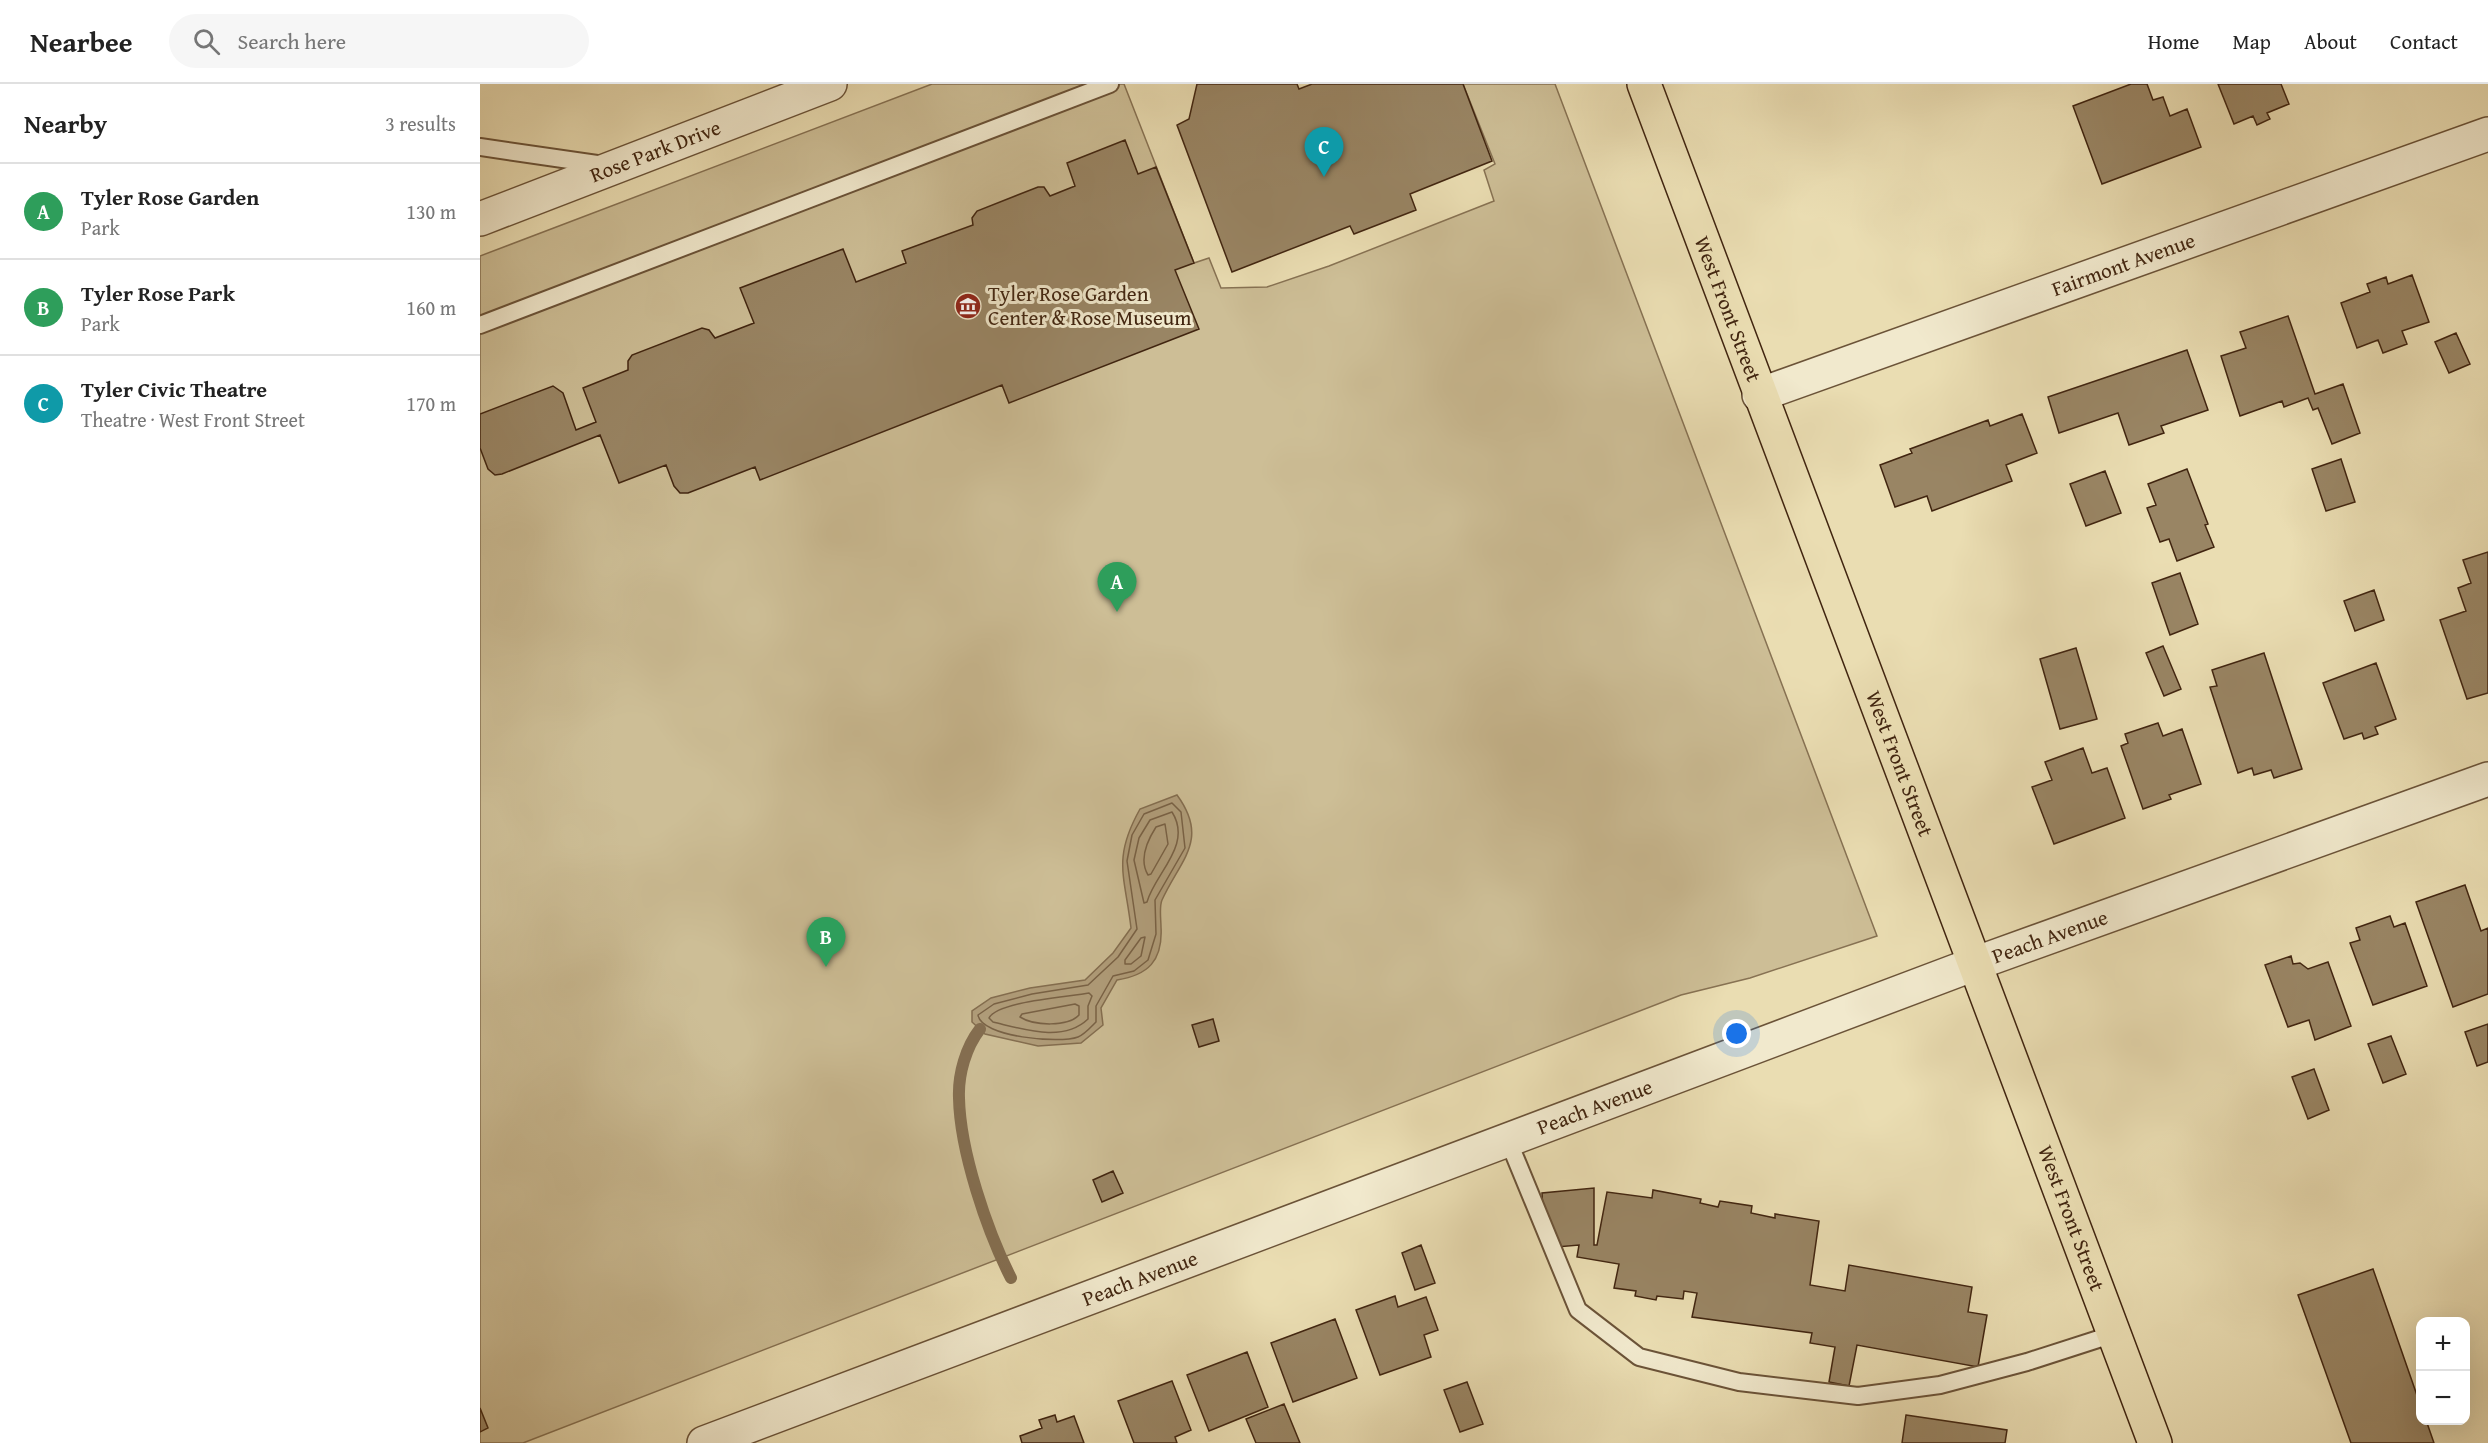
<!DOCTYPE html>
<html lang="en">
<head>
<meta charset="utf-8">
<style>
	:root { --surface:#fff; --page:#f6f6f6; --text:#222; --muted:#767676; --line:#e0e0e0; --accent:#d93025 }
	body { margin:0; font-family:"Gentium Book Plus",serif; background:var(--page); color:var(--text) }
	.controls { position:absolute; right:18px; bottom:18px; display:grid; overflow:hidden; border-radius:12px; box-shadow:0 6px 24px #0002 }
	.controls button { width:54px; height:54px; display:grid; place-items:center; padding:0; border:0; border-bottom:2px solid var(--line); background:var(--surface); color:var(--text); font:30px sans-serif }
	.you { position:absolute; left:1257px; top:950px; width:21px; height:21px; margin:-15px; border:4px solid #fff; border-radius:50%; background:#1a73e8; box-shadow:0 0 0 9px #1a73e833 }
	.badge { display:grid; place-items:center; width:39px; height:39px; border-radius:50%; background:var(--accent); color:#fff; font-size:20px; font-weight:700 }
	.pin { position:absolute; translate:-50% -50px; filter:drop-shadow(0 2px 3px #0008) }
	.pin::after { content:''; position:absolute; top:32px; width:21px; height:18px; background:inherit; clip-path:polygon(0 0,100% 0,50% 100%) }
	.list { margin:0; padding:0; list-style:none }
	h2 { display:flex; justify-content:space-between; align-items:center; height:78px; margin:0; padding:0 24px; font-size:26px }
	h2 small { font-size:20px; font-weight:400; color:var(--muted) }
	.list li { display:grid; grid-template-columns:39px 1fr auto; gap:18px; align-items:center; box-sizing:border-box; height:96px; padding:0 24px; border-top:2px solid var(--line) }
	.list b { display:block; font-size:22px; white-space:nowrap }
	.list p { margin:0; font-size:20px; white-space:nowrap; color:var(--muted) }
	.list em { font-size:20px; font-style:normal; color:var(--muted) }
	.icon { flex:none; width:33px; height:33px; fill:none; stroke:currentColor; stroke-width:2; stroke-linecap:round; stroke-linejoin:round }
	.map { position:relative; flex:none; width:2008px; height:1359px; overflow:hidden }
	header { display:flex; align-items:center; gap:36px; box-sizing:border-box; height:84px; padding:0 30px; background:var(--surface); border-bottom:2px solid var(--line) }
	header strong { font-size:28px }
	nav { display:flex; gap:33px; margin-inline-start:auto; font-size:21px }
	.search { width:420px; height:54px; background:var(--page); display:flex; align-items:center; gap:15px; box-sizing:border-box; padding:0 21px; border-radius:33px; color:var(--muted); font-size:22px }
	main { display:flex }
	aside { flex:1; background:var(--surface) }
	.map>svg:first-child { display:block }
	.green { fill:#cdbe96; stroke:#877253; stroke-width:1.5 }
	.water { fill:#b19e7b; stroke:#846e50; stroke-width:1.5 }
	.lines { fill:none; stroke-linecap:round; stroke-linejoin:round }
	.shore { stroke:#796246; stroke-width:1.5 }
	.stream { stroke:#846e50; stroke-width:12 }
	.building { fill:#998564; stroke:#412510; stroke-width:1.5 }
	.lane-casing { stroke:#6b5338; stroke-width:20 }
	.street-casing { stroke:#6b5338; stroke-width:36 }
	.primary-casing { stroke:#412510; stroke-width:36 }
	.lane { stroke:#f1e9cd; stroke-width:16 }
	.street { stroke:#f1e9cd; stroke-width:33 }
	.primary { stroke:#eaddb2; stroke-width:33 }
	.labels { text-anchor:middle; stroke-width:6; stroke-linejoin:round; paint-order:stroke }
	.street-label { font-size:21px; fill:#412510; stroke:#f1e9cd }
	.poi-label { font-size:21px; fill:#412510; stroke:#f1e9cd; text-anchor:start }
</style>
</head>
<body>
<header>
<strong>Nearbee</strong>
<div class="search"><svg class="icon" aria-label="search" viewBox="0 0 24 24"><circle cx="10" cy="10" r="6"/><path d="M15 15l6 6"/></svg>Search here</div>
<nav><a>Home</a><a>Map</a><a>About</a><a>Contact</a></nav>
</header>
<main>
<aside>
<h2>Nearby<small>3 results</small></h2>
<ul class="list">
<li><span class="badge" style="background:#2e9e5b">A</span><div><b>Tyler Rose Garden</b><p>Park</p></div><em>130 m</em></li>
<li><span class="badge" style="background:#2e9e5b">B</span><div><b>Tyler Rose Park</b><p>Park</p></div><em>160 m</em></li>
<li><span class="badge" style="background:#0f9aa8">C</span><div><b>Tyler Civic Theatre</b><p>Theatre · West Front Street</p></div><em>170 m</em></li>
</ul>
</aside>
<div class="map">
<svg width="2008" height="1359" viewBox="0 0 2008 1359">
	<rect width="100%" height="100%" fill="#eaddb2"/>
	<filter id="stains"><feTurbulence type="fractalNoise" baseFrequency=".00333" numOctaves="4"/><feColorMatrix values="0 0 0 0 .2 0 0 0 0 .09 0 0 0 0 .02 0 0 0 .5 -.17"/></filter>
	<radialGradient id="worn" r=".72"><stop offset=".6" stop-color="#630" stop-opacity="0"/><stop offset="1" stop-color="#630" stop-opacity=".3"/></radialGradient>
	<!-- green -->
	<path class="green" d="M452 0H644L714 179 729 174 741 204 787 203 849 182 1014 117 1004 86 1015 80 983 0H1075L1397 852 1270 894 1201 911 43 1359H0V172Z"/>
	<!-- water -->
	<path class="water" d="M697 711C730 756 700 776 682 816 679 823 681 835 681 843 683 877 668 891 637 896L621 924 623 941 601 959 558 962 505 950 492 938V927L511 914 550 904 605 896 633 869 651 844C645 792 632 775 660 725Z"/>
	<g class="lines">
		<!-- shore -->
		<path class="shore" d="M692 719 701 728 705 764 675 816 676 850 668 876 654 887 633 892 616 922V938C611 943 604 951 598 953 580 960 501 953 498 931L514 920 552 910 608 901 638 873 657 845 647 777 652 751 664 730Z
			M692 728C713 761 675 789 667 818L664 819 654 776 659 754 670 736Z
			M685 740 688 760 671 790 668 791C659 776 667 757 676 743Z
			M665 853 661 872 651 880H645V876L661 854Z
			M609 909 612 912 608 922V935C583 959 543 945 513 938L509 934C518 917 589 913 609 909Z
			M595 920 599 922V931C588 943 554 942 540 933L542 930Z"/>
		<!-- stream -->
		<path class="stream" d="M500 945C486 963 478 990 479 1014 480 1067 507 1147 531 1194"/>
	</g>
	<!-- building -->
	<path class="building" d="M717 0H817L819 5 832 0H983L1012 77 930 110 936 126 874 150 870 142 752 188 697 41 709 35Z
		M1651 0H1667L1673 16 1683 13 1690 32 1707 25 1721 63 1622 100 1593 22Z
		M1738 0H1801L1809 20 1787 29 1790 35 1777 41 1773 32 1754 40Z
		M645 56 658 90 676 83 714 179 695 186 719 245 529 319 522 301 280 396 275 383 208 409H200L194 402 186 381 139 399 120 351 22 390 15 391 8 385 0 364V330L73 302 83 309 96 346 116 338 103 304 148 286V277L152 271 222 244 229 246 235 254 274 239 260 204 363 165 376 198 426 179 422 167 493 141 492 134 497 127 558 103H564L570 112 595 102 587 79Z
		M1932 191 1949 238 1922 247 1927 260 1903 269 1898 256 1877 264 1861 219 1890 208 1887 200 1906 193 1908 200Z
		M1808 232 1835 310 1863 300 1880 349 1852 360 1838 324 1833 326 1828 314 1804 323 1802 317 1760 332 1741 272 1766 264 1760 248Z
		M1976 249 1990 280 1969 289 1955 258Z
		M1707 266 1728 326 1681 342 1684 349 1649 361 1638 329 1579 349 1568 313Z
		M1542 330 1557 369 1526 381 1532 397 1452 427 1447 412 1415 423 1400 381 1432 369 1430 365 1508 336 1510 342Z
		M1861 375 1875 418 1846 427 1832 385Z
		M1707 385 1728 440 1725 441 1734 463 1697 477 1689 455 1680 458 1667 424 1676 421 1668 400Z
		M1625 387 1641 429 1606 442 1590 400Z
		M2008 468V609L1987 615 1960 536 1986 527 1978 504 1991 499 1983 476Z
		M1700 489 1718 540 1690 551 1672 499Z
		M1894 506 1904 536 1875 547 1864 517Z
		M1683 562 1701 605 1684 612 1666 569Z
		M1596 564 1617 635 1580 645 1560 575Z
		M1784 569 1822 685 1794 694 1791 686 1774 691 1772 684 1758 689 1730 603 1737 602 1732 586Z
		M1896 579 1916 635 1895 643 1898 650 1884 655 1882 649 1864 655 1843 599Z
		M1678 639 1683 652 1702 645 1721 700 1689 711 1691 715 1663 725 1641 662 1648 659 1645 650Z
		M1603 664 1612 689 1627 684 1645 734 1574 760 1552 703 1572 696 1565 678Z
		M1985 801 2001 847 2008 844V910L1973 923 1936 818Z
		M1910 832 1914 843 1925 839 1947 902 1893 921 1870 859 1880 856 1876 844Z
		M1811 872 1813 880 1820 879 1828 885 1848 878 1871 942 1835 956 1829 936 1808 943 1785 881Z
		M733 935 739 957 719 963 712 941Z
		M2008 940V978L1997 982 1985 948Z
		M1911 952 1926 990 1903 999 1888 960Z
		M1834 985 1849 1026 1828 1035 1812 993Z
		M633 1087 643 1109 622 1118 613 1096Z
		M1114 1104V1161H1117L1127 1108 1172 1114 1173 1106 1221 1115 1220 1119 1238 1123 1240 1117 1272 1122 1271 1129 1295 1134V1130L1339 1137 1330 1201 1365 1207 1369 1181 1492 1203 1488 1228 1507 1231 1498 1283 1377 1261 1369 1302 1349 1298 1355 1263 1330 1259 1332 1249 1212 1233 1217 1209 1204 1207 1203 1215 1177 1212 1176 1216 1155 1212 1156 1207 1134 1204 1139 1180 1097 1173 1099 1161 1065 1164 1062 1109Z
		M941 1161 955 1199 935 1206 922 1169Z
		M1893 1185 1940 1320V1336H1946L1954 1359H1871L1818 1211Z
		M915 1212 918 1223 946 1213 958 1246 944 1251 951 1273 900 1291 876 1226Z
		M855 1235 877 1294 813 1318 791 1259Z
		M767 1268 788 1323 729 1347 707 1291Z
		M692 1297 711 1346 695 1353 697 1359H654L638 1317Z
		M987 1298 1003 1340 980 1348 964 1306Z
		M804 1320 820 1359H776L766 1335Z
		M0 1324 8 1344 0 1348Z
		M575 1331 577 1338 594 1332 604 1359H542L540 1352 562 1344 559 1336Z
		M1426 1331 1527 1346 1525 1359H1422Z"/>
	<g class="lines">
		<defs>
			<path id="lane" d="M0 63 124 81
				M0 241 630 0
				M1028 1056 1098 1226 1159 1273 1259 1298 1378 1312 1460 1301 1547 1278 1634 1250"/>
			<g id="street">
				<path id="s1" d="M0 135 350 0"/>
				<path id="s2" d="M1279 311 2008 50"/>
				<path id="s3" d="M224 1359 1497 879 2008 695"/>
			</g>
			<g id="primary">
				<path id="s4" d="M1164 0C1332 454 1507 905 1675 1359"/>
			</g>
		</defs>
		<!-- lane casing -->
		<use href="#lane" class="lane-casing"/>
		<!-- street casing -->
		<use href="#street" class="street-casing"/>
		<!-- primary casing -->
		<use href="#primary" class="primary-casing"/>
		<!-- lane -->
		<use href="#lane" class="lane"/>
		<!-- street -->
		<use href="#street" class="street"/>
		<!-- primary -->
		<use href="#primary" class="primary"/>
	</g>
	<!-- icons -->
	<defs>
		<symbol id="museum-disc" viewBox="-11 -11 22 22"><circle r="9.5" fill="#8f2418" stroke="#f1e9cd"/><path d="M0-6L6-3V-2H-6V-3ZM-5-1h2V3h-2ZM-1-1h2V3h-2ZM3-1h2V3H3ZM-6 4H6V6H-6Z" fill="#fff"/></symbol>
	</defs>
	<g fill-rule="evenodd">
		<use href="#museum-disc" x="473" y="207" width="30" height="30"/>
	</g>
	<g class="labels">
		<!-- street labels -->
		<g class="street-label">
			<text dy="7" stroke="none"><textPath href="#s1" startOffset="188">Rose Park Drive</textPath></text>
			<text dy="7" stroke="none"><textPath href="#s2" startOffset="387">Fairmont Avenue</textPath></text>
			<text dy="7" stroke="none"><textPath href="#s4" startOffset="240">West Front Street</textPath></text>
			<text dy="7" stroke="none"><textPath href="#s4" startOffset="726">West Front Street</textPath></text>
			<text dy="7" stroke="none"><textPath href="#s3" startOffset="1438">Peach Avenue</textPath></text>
			<text dy="7" stroke="none"><textPath href="#s3" startOffset="952">Peach Avenue</textPath></text>
			<text dy="7" stroke="none"><textPath href="#s4" startOffset="1212">West Front Street</textPath></text>
			<text dy="7" stroke="none"><textPath href="#s3" startOffset="466">Peach Avenue</textPath></text>
		</g>
		<!-- poi labels -->
		<g class="poi-label">
			<text x="508" y="217">Tyler Rose Garden<tspan x="508" dy="24">Center &amp; Rose Museum</tspan></text>
		</g>
	</g>
	<rect width="100%" height="100%" filter="url(#stains)"/>
	<rect width="100%" height="100%" fill="url(#worn)"/>
</svg>
<div class="controls">
<button>+</button>
<button>−</button>
</div>
<div class="you"></div>
<div class="pin badge" style="left:637px;top:528px;background:#2e9e5b">A</div>
<div class="pin badge" style="left:346px;top:883px;background:#2e9e5b">B</div>
<div class="pin badge" style="left:844px;top:93px;background:#0f9aa8">C</div>
</div>
</main>
</body>
</html>
